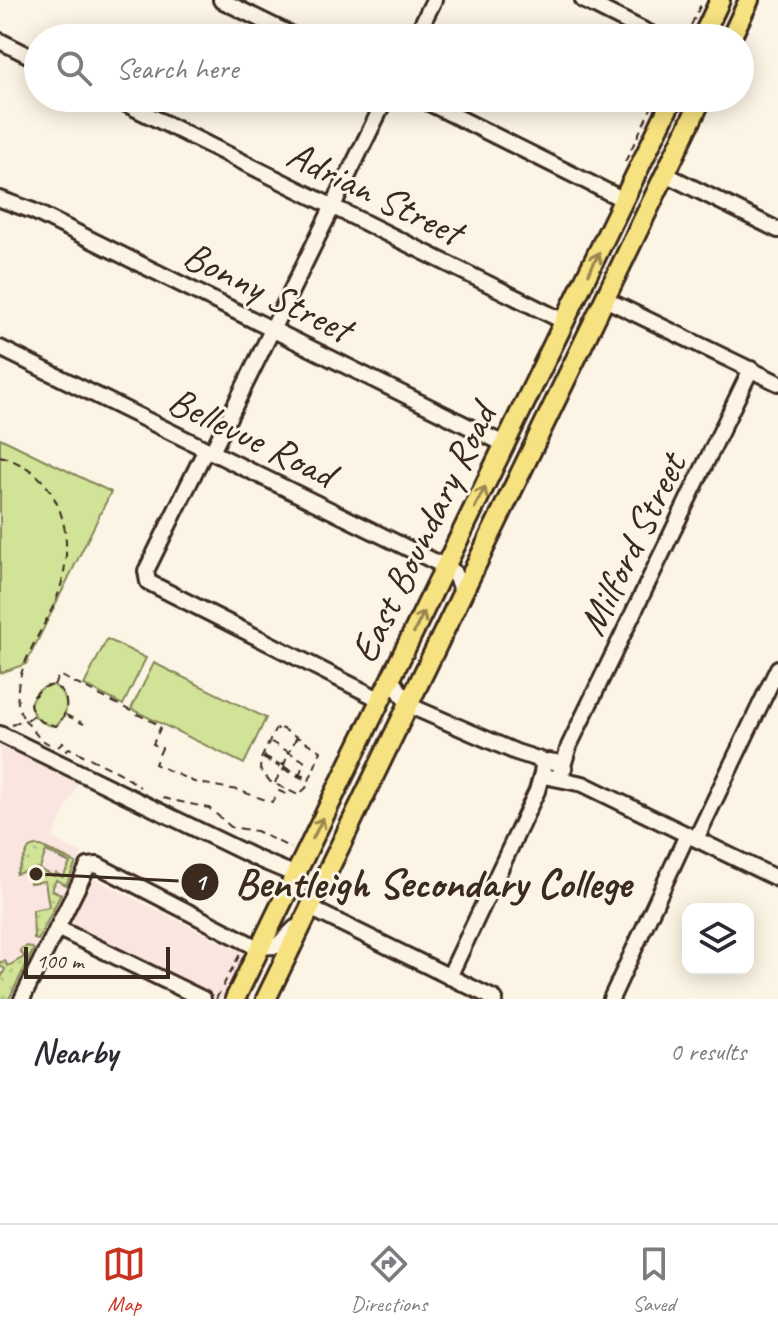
<!DOCTYPE html>
<html lang="en">
<head>
<meta charset="utf-8">
<style>
	:root { --surface:#fff; --page:#f7f7f7; --text:#2b2b33; --muted:#7c7c81; --line:#e1e1e2; --accent:#c8321e }
	body { margin:0; font-family:Caveat,sans-serif; background:var(--page); color:var(--text) }
	.controls { position:absolute; right:24px; bottom:24px; display:grid; overflow:hidden; border-radius:16px; box-shadow:0 4px 20px #0003 }
	.controls button { width:72px; height:72px; display:grid; place-items:center; padding:0; border:0; border-bottom:2px solid var(--line); background:var(--surface); color:var(--text); font:40px sans-serif }
	.scale { position:absolute; left:24px; bottom:20px; width:146px; box-sizing:border-box; padding-left:8px; border:4px solid #3b2a1e; border-top:0; font-size:22px; line-height:28px; white-space:nowrap; color:#3b2a1e; -webkit-text-stroke:6px #fcf5e5; paint-order:stroke }
	.list { margin:0; padding:0; list-style:none }
	h2 { display:flex; justify-content:space-between; align-items:center; height:104px; margin:0; padding:0 32px; font-size:34px }
	h2 small { font-size:26px; font-weight:400; color:var(--muted) }
	.icon { flex:none; width:44px; height:44px; fill:none; stroke:currentColor; stroke-width:2; stroke-linecap:round; stroke-linejoin:round }
	.map { position:relative; flex:none; width:778px; height:999px; overflow:hidden }
	.search { position:absolute; background:var(--surface); box-shadow:0 4px 20px #0003; left:24px; right:24px; top:24px; height:88px; display:flex; align-items:center; gap:20px; box-sizing:border-box; padding:0 28px; border-radius:44px; color:var(--muted); font-size:30px }
	.sheet { height:224px; background:var(--surface) }
	nav { display:flex; justify-content:space-around; align-items:center; box-sizing:border-box; height:112px; border-top:2px solid var(--line); background:var(--surface); font-size:22px; color:var(--muted) }
	nav a { display:grid; justify-items:center; gap:4px }
	nav .on { color:var(--accent) }
	.map>svg:first-child { display:block }
	.built { fill:#fae5e1 }
	.grass { fill:url(#grass-dots); stroke:#86865a; stroke-width:2 }
	.park { fill:#d0e397; stroke:#86865a; stroke-width:2 }
	.lines { fill:none; stroke-linecap:round; stroke-linejoin:round }
	.minor-casing { stroke:#3b2a1e; stroke-width:20 }
	.major-casing { stroke:#3b2a1e; stroke-width:24 }
	.path { stroke:#3b2a1e; stroke-width:2; stroke-dasharray:8 6; stroke-linecap:butt }
	.minor { stroke:#fcf5e5; stroke-width:14 }
	.major { stroke:#f7e281; stroke-width:18 }
	.oneway { stroke:#998650 }
	.labels { text-anchor:middle; stroke-width:6; stroke-linejoin:round; paint-order:stroke }
	.street-label { font-size:40px; fill:#3b2a1e; stroke:#fcf5e5 }
	.leader { fill:none; stroke:#3b2a1e; stroke-width:3 }
	.callout-dot { fill:#3b2a1e; stroke:#fcf5e5; stroke-width:3 }
	.mark-label { font-size:24px; text-anchor:middle; font-weight:bold; fill:#fff }
	.callout-label { font-size:42px; text-anchor:middle; font-weight:bold; fill:#3b2a1e; stroke:#fcf5e5; stroke-width:6; stroke-linejoin:round; paint-order:stroke }
</style>
</head>
<body>
<div class="map">
<svg width="778" height="999" viewBox="0 0 778 999">
	<defs>
		<pattern id="grass-dots" width="8" height="8" patternUnits="userSpaceOnUse" patternTransform="scale(2)"><rect width="8" height="8" fill="#d0e397"/><path d="M2 2h.1M6 6h.1" fill="none" stroke="#b4c382" stroke-width="1.8" stroke-linecap="round"/></pattern>
	</defs>
	<rect width="100%" height="100%" fill="#fcf5e5"/>
	<filter id="ink" filterUnits="userSpaceOnUse"><feTurbulence type="fractalNoise" baseFrequency=".0125" numOctaves="2"/><feDisplacementMap in="SourceGraphic" scale="16" xChannelSelector="R" yChannelSelector="G"/><feConvolveMatrix kernelMatrix="1 2 1 2 8 2 1 2 1" color-interpolation-filters="sRGB"/></filter>
	<g filter="url(#ink)">
		<!-- built -->
		<path class="built" d="M0 741 79 781 52 838 82 853 9 999H0Z
			M90 877 245 954 223 999H209L64 928Z"/>
		<!-- grass -->
		<path class="grass" d="M35 846H41L76 863 66 885 56 880 52 890 61 894 38 940 34 939 33 910 49 907 45 881 30 883 29 873 41 870 54 876 56 873 63 877 70 863 46 851 40 868 16 874 29 848Z
			M27 946 34 949 9 999H0V980L5 969 0 966V962L5 961 8 966 24 957 20 950Z"/>
		<!-- park -->
		<path class="park" d="M0 438 111 492 26 664 0 673Z
			M107 639 146 658 123 705 84 685Z
			M154 663 266 718 244 764 131 709Z
			M54 685C70 697 70 713 56 726 43 725 32 718 30 704 34 692 42 686 54 685Z"/>
		<g class="lines">
			<defs>
				<path id="minor" d="M221 0 298 38
					M583 0 659 38
					M415 38 434 0
					M0 41 38 60
					M114 98 565 322
					M419 98 624 200
					M665 174 778 230
					M0 199 33 211 506 445
					M605 299 778 383
					M0 348 446 567 453 571 463 593
					M206 449 146 571 148 582 381 700
					M212 452 386 98
					M392 678 408 705 516 752 547 762
					M0 734 260 860 296 875
					M563 766 569 746 751 369
					M557 777 564 768 560 763 549 761 543 765 542 773 549 777 583 784 778 879
					M696 839 778 668
					M310 908 495 999
					M57 928 203 999
					M449 977 537 791 542 773
					M22 999 88 866 97 865 256 947 277 946 295 928
					M611 999 687 835"/>
				<path id="major" d="M702 38 720 0
					M731 38 749 0
					M235 999 673 98
					M266 999 702 98"/>
			</defs>
			<!-- minor casing -->
			<use href="#minor" class="minor-casing"/>
			<!-- major casing -->
			<use href="#major" class="major-casing"/>
			<!-- path -->
			<path class="path" d="M685 38 703 0
				M625 162 656 98
				M0 456C28 465 46 478 58 506 69 532 68 562 60 589 49 626 0 682 24 719
				M54 685 59 675 161 726 153 744 162 748 155 764 194 782 237 790 272 802 279 791 286 794 288 791
				M66 715 84 724
				M27 720 34 715 40 721 56 726C84 699 48 664 30 704L34 715
				M12 725 24 719 40 739 49 744
				M281 728 321 751 306 788 298 795 269 781 260 769 261 759 275 730Z
				M297 737 289 752 304 761 299 777
				M271 742 289 752 284 765
				M58 747 66 740
				M65 751 69 748 120 773 140 787
				M264 756 281 765
				M263 758 280 767
				M283 764 285 767 283 770 280 767Z
				M285 767 309 779
				M284 769 308 781
				M275 783 281 771
				M163 798 209 808 231 827 256 831 291 848
				M216 999 241 952"/>
			<!-- minor -->
			<use href="#minor" class="minor"/>
			<!-- major -->
			<use href="#major" class="major"/>
		</g>
		<!-- one-way arrows -->
		<defs><path id="oneway-shaft" d="M-6 0H5M1.5-3L5.5 0L1.5 3" fill="none" stroke-width="1.6" stroke-linecap="round" stroke-linejoin="round" transform="scale(2)"/></defs>
		<g class="oneway">
			<use href="#oneway-shaft" transform="translate(594 263) rotate(-64)"/>
			<use href="#oneway-shaft" transform="translate(480 497) rotate(-64)"/>
			<use href="#oneway-shaft" transform="translate(419 622) rotate(-64)"/>
			<use href="#oneway-shaft" transform="translate(318 828) rotate(-64)"/>
		</g>
	</g>
	<g class="labels">
		<!-- street labels -->
		<g class="street-label">
			<text transform="translate(375 192) rotate(26)" y="14">Adrian Street</text>
			<text transform="translate(268 291) rotate(26)" y="14">Bonny Street</text>
			<text transform="translate(252 436) rotate(26)" y="14">Bellevue Road</text>
			<text transform="translate(422 533) rotate(-64)" y="14">East Boundary Road</text>
			<text transform="translate(631 544) rotate(-64)" y="14">Milford Street</text>
		</g>
	</g>
	<!-- callouts -->
	<path class="leader" d="M36 874L200 882"/>
	<g class="callout-dot">
		<circle cx="36" cy="874" r="8"/>
		<circle cx="200" cy="882" r="20"/>
	</g>
	<g class="mark-label">
		<text x="200" y="890">1</text>
	</g>
	<g class="callout-label">
		<text x="433" y="897">Bentleigh Secondary College</text>
	</g>
</svg>
<div class="controls">
<button><svg class="icon" aria-label="layers" viewBox="0 0 24 24"><path d="M12 4l9 5-9 5-9-5zM3 14l9 5 9-5"/></svg></button>
</div>
<div class="scale">100 m</div>
<div class="search"><svg class="icon" aria-label="search" viewBox="0 0 24 24"><circle cx="10" cy="10" r="6"/><path d="M15 15l6 6"/></svg>Search here</div>
</div>
<section class="sheet">
<h2>Nearby<small>0 results</small></h2>
<ul class="list">
</ul>
</section>
<nav>
<a class="on"><svg class="icon" aria-label="map" viewBox="0 0 24 24"><path d="M3 6l6-2 6 2 6-2v14l-6 2-6-2-6 2zM9 4v14M15 6v14"/></svg>Map</a>
<a><svg class="icon" aria-label="directions" viewBox="0 0 24 24"><path d="M12 3l9 9-9 9-9-9zM9 14v-3h6M13 9l2 2-2 2"/></svg>Directions</a>
<a><svg class="icon" aria-label="saved" viewBox="0 0 24 24"><path d="M7 4h10v16l-5-4-5 4z"/></svg>Saved</a>
</nav>
</body>
</html>
